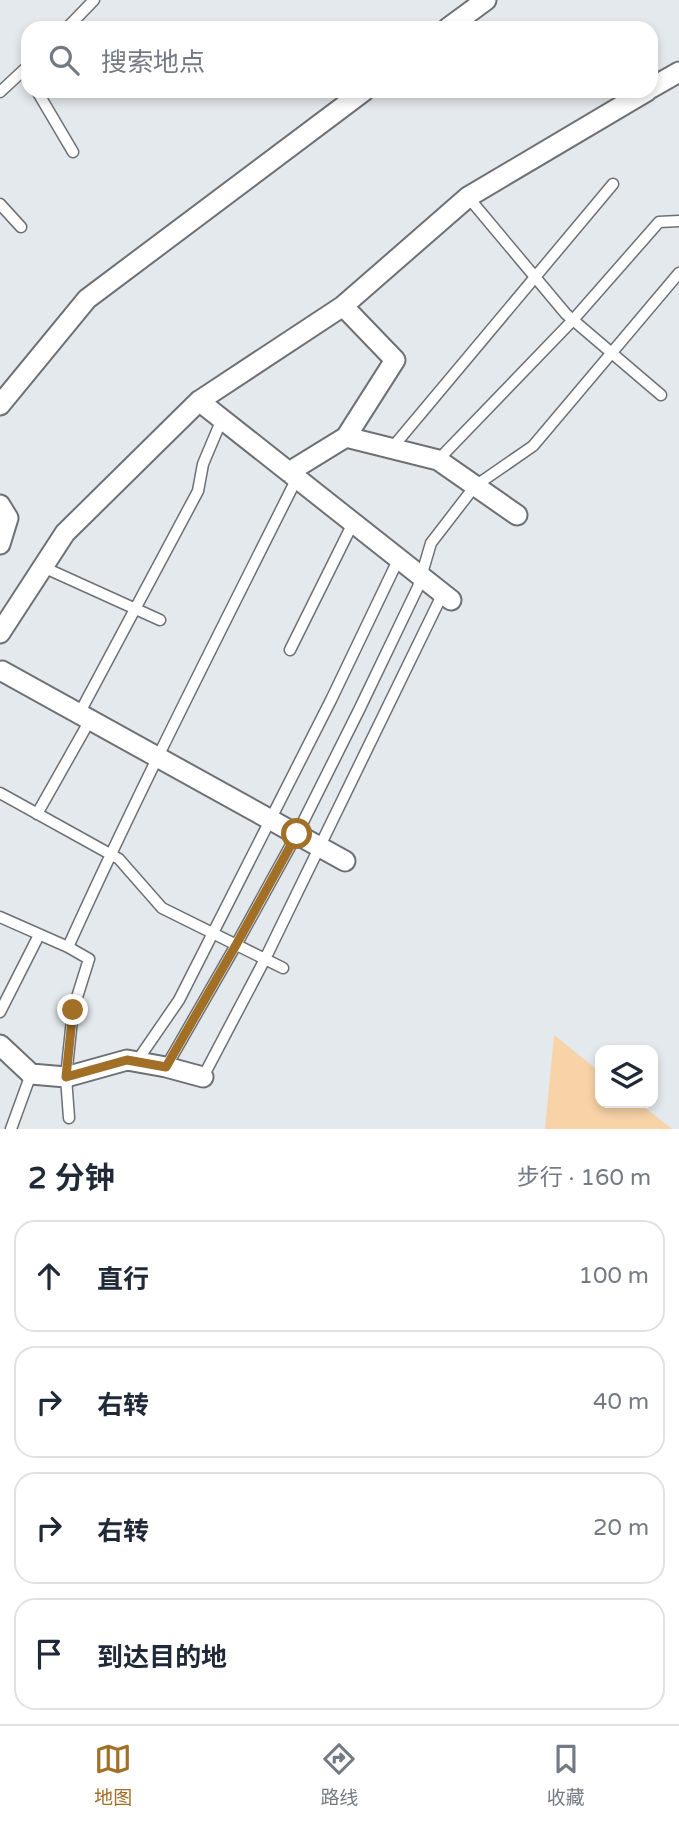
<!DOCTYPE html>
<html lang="zh">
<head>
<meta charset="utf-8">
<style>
	:root { --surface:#fff; --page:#f6f6f7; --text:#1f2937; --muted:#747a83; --line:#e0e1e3; --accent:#a16f25 }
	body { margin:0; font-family:"Varela Round","Noto Sans SC",sans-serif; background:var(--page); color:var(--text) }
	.controls { position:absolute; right:21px; bottom:21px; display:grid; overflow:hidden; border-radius:14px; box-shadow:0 4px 10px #0003 }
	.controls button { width:63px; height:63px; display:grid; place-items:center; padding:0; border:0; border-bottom:2px solid var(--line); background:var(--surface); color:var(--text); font:35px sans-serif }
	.stop { position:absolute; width:21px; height:21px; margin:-16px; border:5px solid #a16f25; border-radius:50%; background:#fff }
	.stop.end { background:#a16f25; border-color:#fff; box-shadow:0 2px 7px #0008 }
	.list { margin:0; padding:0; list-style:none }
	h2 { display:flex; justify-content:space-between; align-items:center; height:91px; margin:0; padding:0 28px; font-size:30px }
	h2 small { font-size:23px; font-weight:400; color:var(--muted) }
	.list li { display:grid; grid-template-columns:46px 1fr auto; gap:21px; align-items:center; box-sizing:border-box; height:112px; margin:0 14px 14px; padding:0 14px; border:2px solid var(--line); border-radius:21px }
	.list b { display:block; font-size:26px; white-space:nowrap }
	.list em { font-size:23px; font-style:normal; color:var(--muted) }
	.icon { flex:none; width:38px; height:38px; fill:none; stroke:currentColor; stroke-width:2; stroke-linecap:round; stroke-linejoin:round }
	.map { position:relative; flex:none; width:679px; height:1129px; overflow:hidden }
	.search { position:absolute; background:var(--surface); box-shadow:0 4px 10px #0003; left:21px; right:21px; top:21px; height:77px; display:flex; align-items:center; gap:18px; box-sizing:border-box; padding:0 24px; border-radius:21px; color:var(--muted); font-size:26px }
	.sheet { height:595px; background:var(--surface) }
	nav { display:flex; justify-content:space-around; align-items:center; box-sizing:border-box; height:98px; border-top:2px solid var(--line); background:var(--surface); font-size:19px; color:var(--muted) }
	nav a { display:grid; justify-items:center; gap:4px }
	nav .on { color:var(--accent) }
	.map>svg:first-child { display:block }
	.green { fill:#f8d3a7 }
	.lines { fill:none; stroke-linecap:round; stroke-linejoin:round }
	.lane-casing { stroke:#6d7175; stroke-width:13 }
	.street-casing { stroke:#6d7175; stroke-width:23 }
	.lane { stroke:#fff; stroke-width:10 }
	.street { stroke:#fff; stroke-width:19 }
	.route { stroke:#a16f25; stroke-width:9 }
</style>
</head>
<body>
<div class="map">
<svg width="679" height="1129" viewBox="0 0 679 1129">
	<rect width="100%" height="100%" fill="#e4e9ed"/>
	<!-- green -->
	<path class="green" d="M554 1035 600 1072V1103H639L672 1129H545Z"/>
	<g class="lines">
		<defs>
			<path id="lane" d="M67 28 94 0
				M37 91 73 152
				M0 92 28 66
				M468 197 566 314 661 395
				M0 204 21 227
				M392 448 613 184
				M438 460 573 320 659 222 679 221
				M43 567 160 620
				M290 650 353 523
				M79 714 198 491 203 464 222 419
				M0 793 119 859 162 908 283 968
				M37 814 90 720
				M0 917 68 947
				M0 1012 39 935
				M137 1061 179 1000 331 700 399 558
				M166 1067 236 945 297 834 359 710 418 587 431 543 475 486 533 446 679 273
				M203 1077 265 959 443 593
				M69 1118 66 1077 73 1010 89 959 68 947C140 788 219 634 297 478
				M11 1129 31 1074"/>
			<path id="street" d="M448 28 486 0
				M651 88 679 72
				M199 401 451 600
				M0 405 87 299 364 91
				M346 437 438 460 517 515
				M289 472 346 437 395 360 343 306
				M0 505 8 518 0 544
				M0 633 65 533 199 401 343 306 468 197 647 91
				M2 671 345 861
				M0 1045 31 1074 66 1077 127 1060 166 1067 203 1077"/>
		</defs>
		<!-- lane casing -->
		<use href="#lane" class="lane-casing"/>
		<!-- street casing -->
		<use href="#street" class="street-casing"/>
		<!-- lane -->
		<use href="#lane" class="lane"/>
		<!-- street -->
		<use href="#street" class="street"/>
	</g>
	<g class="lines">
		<!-- route -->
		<path class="route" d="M73 1010 66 1077 127 1060 166 1067 236 945 297 834"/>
	</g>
</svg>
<div class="controls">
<button><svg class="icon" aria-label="layers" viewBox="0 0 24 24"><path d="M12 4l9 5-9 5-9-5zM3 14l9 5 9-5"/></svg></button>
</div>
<div class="stop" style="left:297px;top:834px"></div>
<div class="stop end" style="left:73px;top:1010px"></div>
<div class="search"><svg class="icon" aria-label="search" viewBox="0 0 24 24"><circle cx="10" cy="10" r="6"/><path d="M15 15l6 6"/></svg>搜索地点</div>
</div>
<section class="sheet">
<h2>2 分钟<small>步行 · 160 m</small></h2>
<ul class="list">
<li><svg class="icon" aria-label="ahead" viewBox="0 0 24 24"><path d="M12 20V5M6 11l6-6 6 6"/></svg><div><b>直行</b></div><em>100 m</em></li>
<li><svg class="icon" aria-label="right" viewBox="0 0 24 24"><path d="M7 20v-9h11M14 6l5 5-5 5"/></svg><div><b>右转</b></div><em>40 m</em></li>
<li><svg class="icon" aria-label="right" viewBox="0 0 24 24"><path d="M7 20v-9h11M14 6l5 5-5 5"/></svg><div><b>右转</b></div><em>20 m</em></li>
<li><svg class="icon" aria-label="arrive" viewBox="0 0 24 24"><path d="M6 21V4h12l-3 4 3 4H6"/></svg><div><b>到达目的地</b></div></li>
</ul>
</section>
<nav>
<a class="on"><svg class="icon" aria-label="map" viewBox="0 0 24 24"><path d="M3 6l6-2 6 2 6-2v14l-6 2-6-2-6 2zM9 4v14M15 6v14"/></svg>地图</a>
<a><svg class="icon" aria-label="directions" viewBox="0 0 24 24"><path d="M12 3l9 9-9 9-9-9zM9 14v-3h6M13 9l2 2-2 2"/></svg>路线</a>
<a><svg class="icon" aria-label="saved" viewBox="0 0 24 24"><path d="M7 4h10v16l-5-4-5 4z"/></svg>收藏</a>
</nav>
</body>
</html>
